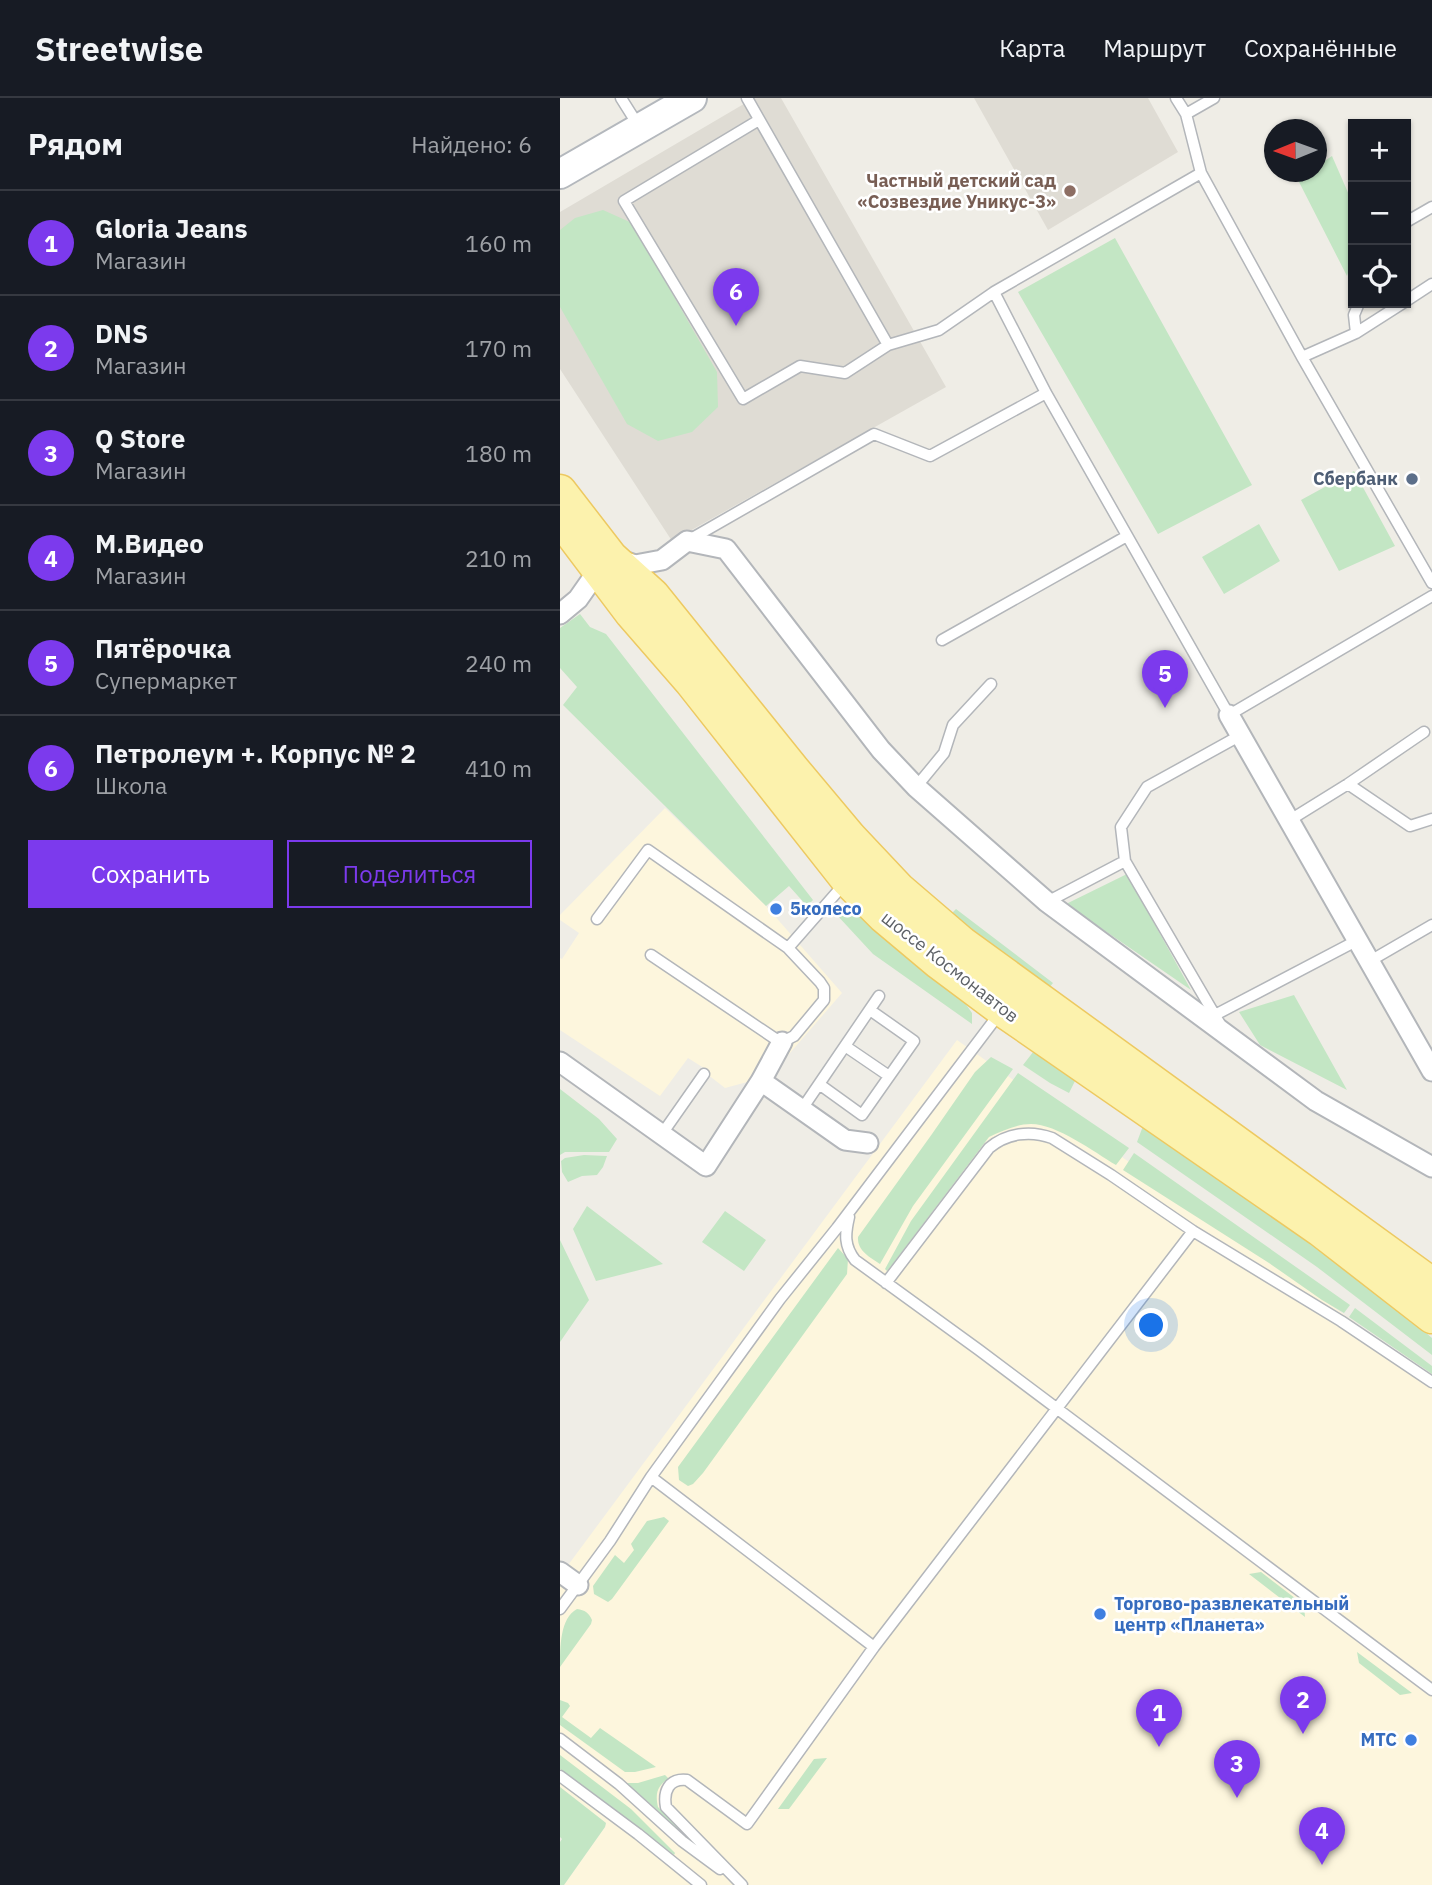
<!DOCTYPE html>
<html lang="ru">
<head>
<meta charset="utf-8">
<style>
	:root { --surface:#171b24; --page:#242831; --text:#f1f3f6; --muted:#9ea1a6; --line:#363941; --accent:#7c3aed }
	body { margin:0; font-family:"IBM Plex Sans",sans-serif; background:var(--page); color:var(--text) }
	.controls { position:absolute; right:21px; top:21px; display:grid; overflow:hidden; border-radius:0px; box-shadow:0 2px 5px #0004 }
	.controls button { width:63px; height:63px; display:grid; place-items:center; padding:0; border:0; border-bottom:2px solid var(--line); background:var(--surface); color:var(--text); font:35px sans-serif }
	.compass { position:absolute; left:704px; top:21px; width:63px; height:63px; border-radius:50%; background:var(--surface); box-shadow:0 2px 5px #0004; rotate:269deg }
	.you { position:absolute; left:592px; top:1228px; width:24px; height:24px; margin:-18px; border:5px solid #fff; border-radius:50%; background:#1a73e8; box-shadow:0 0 0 10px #1a73e833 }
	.badge { display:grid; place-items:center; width:46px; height:46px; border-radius:50%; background:var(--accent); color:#fff; font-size:23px; font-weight:700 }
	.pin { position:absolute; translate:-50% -58px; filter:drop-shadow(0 2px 4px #0008) }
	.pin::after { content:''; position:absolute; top:37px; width:24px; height:21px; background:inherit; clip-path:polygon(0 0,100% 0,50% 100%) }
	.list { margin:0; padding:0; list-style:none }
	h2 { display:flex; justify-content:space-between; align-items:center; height:91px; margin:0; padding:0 28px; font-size:30px }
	h2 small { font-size:23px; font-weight:400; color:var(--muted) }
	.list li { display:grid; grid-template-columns:46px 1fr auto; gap:21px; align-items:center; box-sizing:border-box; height:105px; padding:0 28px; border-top:2px solid var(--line) }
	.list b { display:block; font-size:26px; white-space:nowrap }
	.list p { margin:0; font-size:23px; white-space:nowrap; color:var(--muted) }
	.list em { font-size:23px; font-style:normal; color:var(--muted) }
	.actions { display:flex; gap:14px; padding:21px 28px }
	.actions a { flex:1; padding:16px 0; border:2px solid var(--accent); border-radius:0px; text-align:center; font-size:24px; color:var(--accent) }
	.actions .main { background:var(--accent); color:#fff }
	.icon { flex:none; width:38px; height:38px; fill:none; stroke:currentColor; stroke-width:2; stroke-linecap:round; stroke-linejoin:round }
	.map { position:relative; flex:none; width:872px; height:1787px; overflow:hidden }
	header { display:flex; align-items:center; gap:42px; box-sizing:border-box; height:98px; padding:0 35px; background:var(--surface); border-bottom:2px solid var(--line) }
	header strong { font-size:33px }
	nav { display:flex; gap:38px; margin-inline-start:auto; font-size:24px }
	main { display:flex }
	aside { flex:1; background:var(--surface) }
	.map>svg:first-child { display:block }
	.commercial { fill:#fdf6dd }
	.education { fill:#dfdcd4 }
	.green { fill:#c3e6c4 }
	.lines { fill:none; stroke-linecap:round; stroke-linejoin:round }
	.lane-casing { stroke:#b3b6ba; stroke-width:13 }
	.street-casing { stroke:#b3b6ba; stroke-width:23 }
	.secondary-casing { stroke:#b4b8bd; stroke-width:32 }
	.primary-casing { stroke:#edc961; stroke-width:35 }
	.lane { stroke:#fff; stroke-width:10 }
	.street { stroke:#fff; stroke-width:19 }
	.secondary { stroke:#fff; stroke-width:28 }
	.primary { stroke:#fcf2ad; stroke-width:32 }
	.education-dot { fill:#8d6e63; stroke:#fff; stroke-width:2.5 }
	.service-dot { fill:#5c6f8a; stroke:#fff; stroke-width:2.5 }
	.shop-dot { fill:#3f7fe0; stroke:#fff; stroke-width:2.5 }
	.labels { text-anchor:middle; stroke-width:5; stroke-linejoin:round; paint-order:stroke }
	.education-label { font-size:18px; font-weight:bold; fill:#785e54; stroke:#fff; text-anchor:end }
	.service-label { font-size:18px; font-weight:bold; fill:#4e5e75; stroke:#fff; text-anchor:end }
	.shop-label { font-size:18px; font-weight:bold; fill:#366cbe; stroke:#fff; text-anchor:start }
	.street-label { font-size:18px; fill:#5d6166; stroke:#fff }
</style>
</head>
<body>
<header>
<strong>Streetwise</strong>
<nav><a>Карта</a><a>Маршрут</a><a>Сохранённые</a></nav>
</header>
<main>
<aside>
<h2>Рядом<small>Найдено: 6</small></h2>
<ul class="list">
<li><span class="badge">1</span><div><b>Gloria Jeans</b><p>Магазин</p></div><em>160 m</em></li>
<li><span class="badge">2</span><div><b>DNS</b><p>Магазин</p></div><em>170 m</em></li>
<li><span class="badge">3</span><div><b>Q Store</b><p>Магазин</p></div><em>180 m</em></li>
<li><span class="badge">4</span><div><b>М.Видео</b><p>Магазин</p></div><em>210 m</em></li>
<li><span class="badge">5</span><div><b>Пятёрочка</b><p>Супермаркет</p></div><em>240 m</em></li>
<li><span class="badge">6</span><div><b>Петролеум +. Корпус № 2</b><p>Школа</p></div><em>410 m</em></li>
</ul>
<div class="actions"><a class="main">Сохранить</a><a>Поделиться</a></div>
</aside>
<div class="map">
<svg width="872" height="1787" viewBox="0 0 872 1787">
	<rect width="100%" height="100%" fill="#efede6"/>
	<!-- commercial -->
	<path class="commercial" d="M105 710 206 808 282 895 210 978 165 990 147 976V972L128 960 100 998 0 932V860L2 861 19 835 0 822V817Z
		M397 942 872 1279V1787H4L45 1729 46 1725 0 1689V1478Z"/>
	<!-- education -->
	<path class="education" d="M194 0H221L386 289 112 443 0 271V114Z
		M414 0H588L618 54 488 132Z"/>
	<!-- green -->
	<path class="green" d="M772 58 793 106V159L787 178 737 80 747 74H757V68Z
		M43 112 72 125 157 274 158 309 132 334 98 343 67 326 0 209V132L15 120Z
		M555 140 692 387 598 436 458 194Z
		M794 373 835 448 779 473 741 402Z
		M699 426 720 463 664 496 642 459Z
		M20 516 30 529 46 536 253 802 247 808 229 788 206 808 3 607 17 589 0 570V530Z
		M567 776 631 892 506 806Z
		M396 811 493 885 488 891 391 816Z
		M291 814 305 819 355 865 405 905 412 915V926L313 856 276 816Z
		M734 897 787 992 700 947 679 914Z
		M477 949 515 983 509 995 490 985 463 967Z
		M431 959 453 971 353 1108 320 1166C310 1159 297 1153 298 1139L372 1036 415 974Z
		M458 975 569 1050 556 1067C534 1054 497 1026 471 1026 457 1026 442 1033 429 1039L332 1167 327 1173 325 1171 351 1123Z
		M0 991 39 1021 57 1041 49 1054H5L0 1057Z
		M583 1028 782 1163 872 1240V1257L757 1169 577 1044Z
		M574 1055 790 1207 784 1215 762 1202 709 1165 563 1072Z
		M24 1057 47 1058 43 1069 37 1077 22 1078 8 1084 2 1074 1 1063 5 1060Z
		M27 1108 103 1166 36 1183 13 1131Z
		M165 1113 206 1142 184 1173 142 1144Z
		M0 1142 29 1202 0 1244Z
		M278 1150 288 1161 287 1176 143 1375 133 1386 128 1388 119 1382 118 1369Z
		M795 1210 872 1268V1276L789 1219Z
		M104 1419 109 1423 52 1501 48 1504 34 1496 33 1488 55 1457 64 1465 74 1452 71 1446 87 1423Z
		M701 1474 744 1507 745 1519 689 1476Z
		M17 1511C25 1512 29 1515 32 1522L31 1526 0 1569C0 1549 0 1520 17 1511Z
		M797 1554 852 1595 840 1597 799 1565Z
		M0 1602 8 1605 10 1608 2 1619 31 1640 40 1630 96 1669 75 1674H65L0 1627Z
		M0 1657 71 1711 115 1755 114 1757 0 1671Z
		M267 1660 229 1711H218L254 1661Z
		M105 1677 109 1681C97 1687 95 1696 98 1709L129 1741 127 1742 97 1712 66 1685H78Z
		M0 1689 46 1725 45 1729 4 1787H0V1744L2 1741 0 1739Z"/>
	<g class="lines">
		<defs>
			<path id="lane" d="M61 0 78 27
				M187 0 328 247 285 275 240 268 183 301 64 103 199 22
				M616 0 626 16 641 75 742 259 872 485
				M626 16 654 0
				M641 75 434 194 486 295 669 617 872 498
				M846 124 872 109
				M846 203 872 186
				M796 235 794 217 799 205
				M328 247 379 232 434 194
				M742 259 796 235 843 205
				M129 442 314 336 370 358 486 295
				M382 542 567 438
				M788 686 864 634
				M356 689 384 655 393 627 431 586
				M730 722 788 686 850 728 872 721
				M487 804 565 763
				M37 821 88 752 228 850 260 884 264 890V902L234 938 222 944 217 942 91 857
				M228 850 285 785
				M810 863 872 827
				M655 917 798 842
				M660 926 565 763 561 729 587 689 681 637
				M285 948 329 978
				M259 986 302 1017 354 943 310 912
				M242 1011 319 898
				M102 1036 144 976
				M289 1119C285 1136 284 1148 295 1162L419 1252 872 1592
				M326 1185 429 1050C447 1035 470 1032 492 1040L551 1077 633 1133 781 1223 872 1284
				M91 1379 314 1549
				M0 1511 50 1443 91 1379 220 1201 277 1130 439 916
				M0 1641 59 1686 122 1743 160 1771
				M0 1678 78 1736 141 1787
				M182 1787 106 1709C103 1693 109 1680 127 1682L187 1726 314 1549 633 1133"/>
			<path id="street" d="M0 516 18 501 39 471 51 459 75 467 102 462 127 443 166 451 321 652 356 689 487 804 756 1003 872 1069
				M669 617 872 973
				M0 964 146 1068 201 983 222 944
				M201 983 285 1042 308 1045
				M0 1474 18 1487"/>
			<path id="secondary" d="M0 76 132 0"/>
			<path id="primary" d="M0 393 51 459 93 497 233 671 290 739 339 791 402 845 872 1186
				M0 421 71 515 131 584 288 783 323 818 379 865 442 912 760 1132 872 1219"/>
		</defs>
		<!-- lane casing -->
		<use href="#lane" class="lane-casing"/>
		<!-- street casing -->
		<use href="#street" class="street-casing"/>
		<!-- secondary casing -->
		<use href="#secondary" class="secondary-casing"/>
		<!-- primary casing -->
		<use href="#primary" class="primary-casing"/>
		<!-- lane -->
		<use href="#lane" class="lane"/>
		<!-- street -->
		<use href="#street" class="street"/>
		<!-- secondary -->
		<use href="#secondary" class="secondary"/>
		<!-- primary -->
		<use href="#primary" class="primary"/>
	</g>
	<!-- markers -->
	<circle class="education-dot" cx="510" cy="93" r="7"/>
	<circle class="service-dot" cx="852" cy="381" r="7"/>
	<g class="shop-dot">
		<circle cx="216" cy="811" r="7"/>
		<circle cx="540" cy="1516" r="7"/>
		<circle cx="851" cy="1642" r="7"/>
	</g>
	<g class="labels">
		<!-- education labels -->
		<g class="education-label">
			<text x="496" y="89">Частный детский сад<tspan x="496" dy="21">«Созвездие Уникус-3»</tspan></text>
		</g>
		<!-- service labels -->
		<g class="service-label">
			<text x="838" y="387">Сбербанк</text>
		</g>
		<!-- shop labels -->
		<g class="shop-label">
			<text x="230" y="817">5колесо</text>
			<text x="554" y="1512">Торгово-развлекательный<tspan x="554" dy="21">центр «Планета»</tspan></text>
			<text x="837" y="1648" text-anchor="end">МТС</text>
		</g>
		<!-- street labels -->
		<g class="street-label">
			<text transform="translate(390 869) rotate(38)" y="6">шоссе Космонавтов</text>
		</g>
	</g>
</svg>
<div class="controls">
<button>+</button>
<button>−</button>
<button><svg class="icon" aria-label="locate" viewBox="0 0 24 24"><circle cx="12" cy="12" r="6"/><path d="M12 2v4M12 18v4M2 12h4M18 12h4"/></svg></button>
</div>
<svg class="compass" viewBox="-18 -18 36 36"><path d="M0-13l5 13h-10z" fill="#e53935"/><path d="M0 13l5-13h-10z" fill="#9ea1a6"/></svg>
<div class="you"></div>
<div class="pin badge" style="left:599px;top:1649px">1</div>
<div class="pin badge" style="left:743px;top:1636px">2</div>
<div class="pin badge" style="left:677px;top:1700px">3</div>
<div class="pin badge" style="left:762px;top:1767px">4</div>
<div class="pin badge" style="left:605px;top:610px">5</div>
<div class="pin badge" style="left:176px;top:228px">6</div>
</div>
</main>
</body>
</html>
